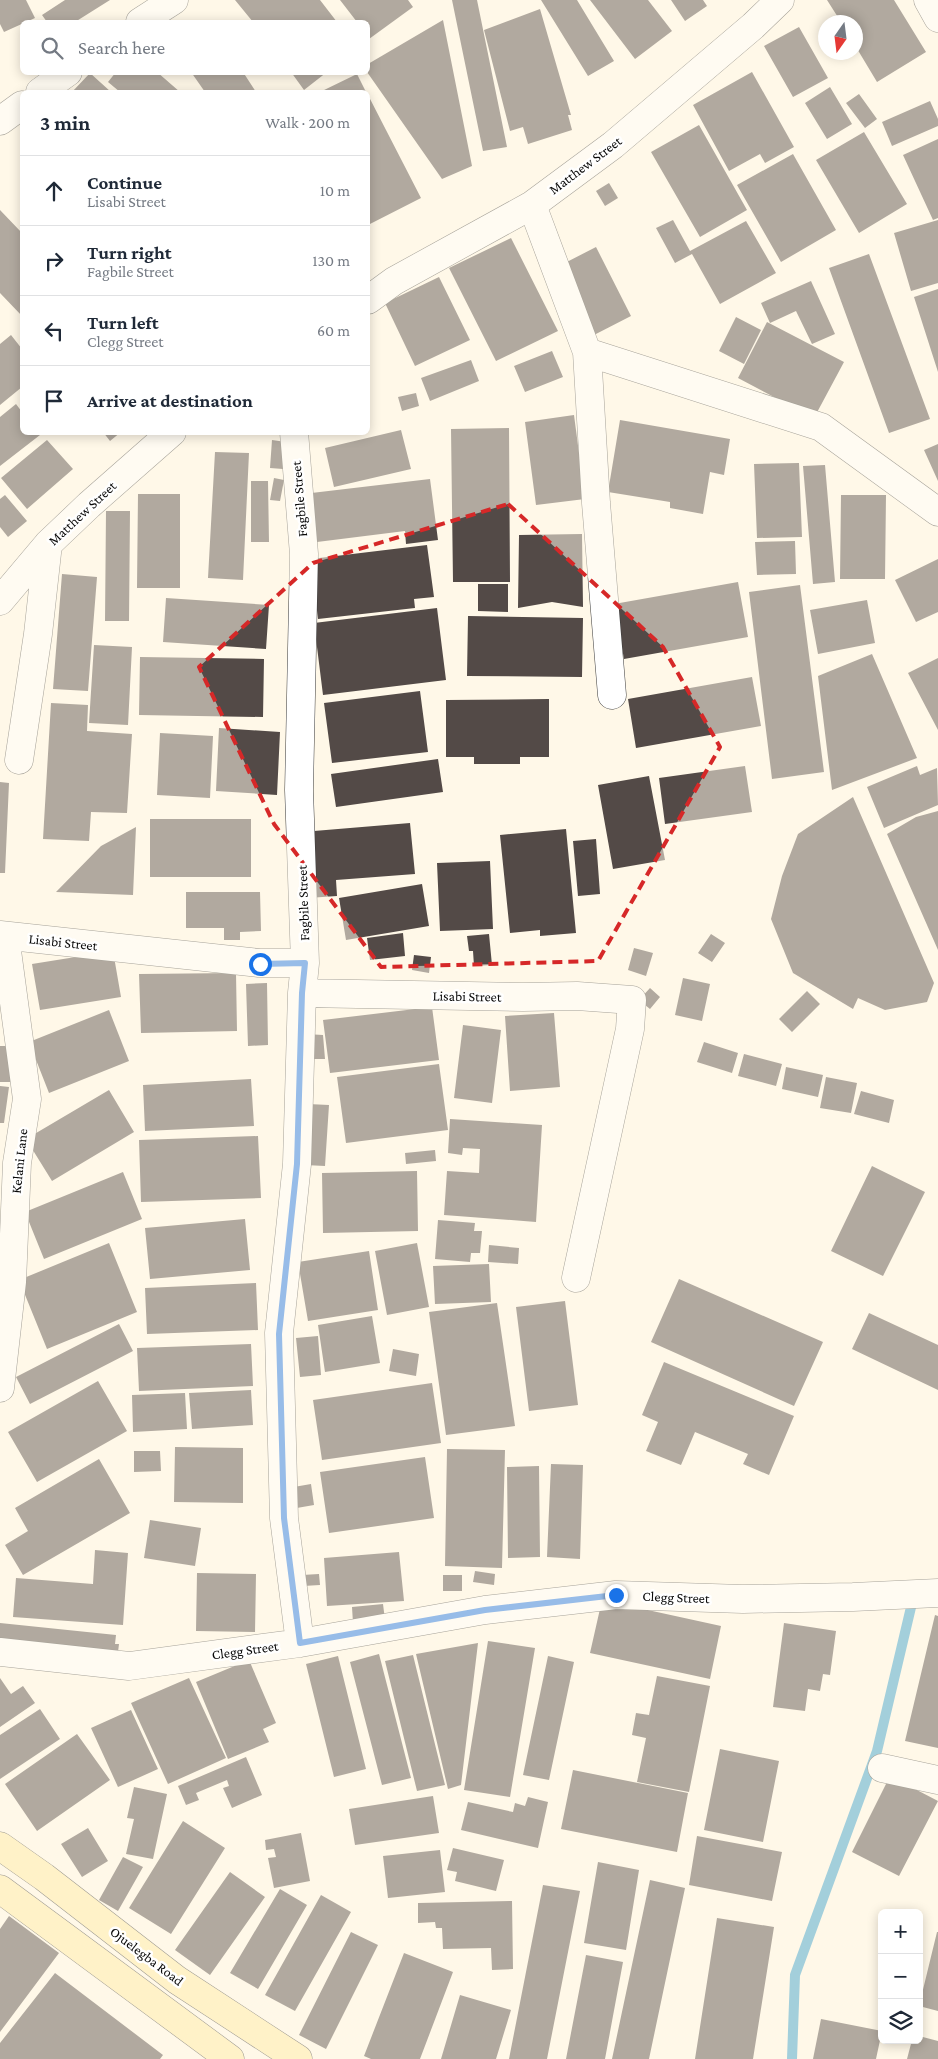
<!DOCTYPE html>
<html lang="en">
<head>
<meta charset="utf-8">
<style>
	:root { --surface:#fff; --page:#f2f2f3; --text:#1f2937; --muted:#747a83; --line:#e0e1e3 }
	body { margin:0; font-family:"Crimson Pro",serif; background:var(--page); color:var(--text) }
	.controls { position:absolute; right:15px; bottom:15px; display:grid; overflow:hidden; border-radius:8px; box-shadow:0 2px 12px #0003 }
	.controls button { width:45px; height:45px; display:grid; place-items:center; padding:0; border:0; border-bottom:1px solid var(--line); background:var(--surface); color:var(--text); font:25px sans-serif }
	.compass { position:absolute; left:818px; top:15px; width:45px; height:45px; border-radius:50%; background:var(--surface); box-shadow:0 2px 12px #0003; rotate:194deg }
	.stop { position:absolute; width:15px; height:15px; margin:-11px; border:4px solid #1a73e8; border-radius:50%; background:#fff }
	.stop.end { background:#1a73e8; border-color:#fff; box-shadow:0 1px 5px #0008 }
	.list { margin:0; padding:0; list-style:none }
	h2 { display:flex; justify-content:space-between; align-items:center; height:65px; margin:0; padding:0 20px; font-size:21px }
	h2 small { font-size:16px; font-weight:400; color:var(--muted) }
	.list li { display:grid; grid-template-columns:32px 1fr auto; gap:15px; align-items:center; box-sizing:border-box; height:70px; padding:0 20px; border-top:1px solid var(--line) }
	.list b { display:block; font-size:19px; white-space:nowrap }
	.list p { margin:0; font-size:16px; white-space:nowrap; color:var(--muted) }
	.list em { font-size:16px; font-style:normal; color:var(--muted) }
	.icon { flex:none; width:28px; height:28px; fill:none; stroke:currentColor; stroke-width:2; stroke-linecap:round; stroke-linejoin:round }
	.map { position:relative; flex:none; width:938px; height:2059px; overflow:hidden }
	.search { position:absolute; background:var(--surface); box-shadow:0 2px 12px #0003; left:20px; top:20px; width:350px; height:55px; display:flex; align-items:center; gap:12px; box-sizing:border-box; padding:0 18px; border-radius:8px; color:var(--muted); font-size:19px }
	.panel { position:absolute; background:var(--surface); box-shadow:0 2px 12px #0003; left:20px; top:90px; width:350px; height:345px; border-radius:8px }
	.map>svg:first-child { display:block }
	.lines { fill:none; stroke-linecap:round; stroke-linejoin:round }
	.stream { stroke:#349ecd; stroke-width:10 }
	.building { fill:#534a47 }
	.minor-casing { stroke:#3d3d3d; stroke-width:29 }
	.secondary-casing { stroke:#2c2c2c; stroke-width:29 }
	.minor { stroke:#fff; stroke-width:28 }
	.secondary { stroke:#ffeca3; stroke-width:28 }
	.route { stroke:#1a73e8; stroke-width:6 }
	.marked { fill:none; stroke:#d62828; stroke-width:4; stroke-dasharray:10 6; stroke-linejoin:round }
	.labels { text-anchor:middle; stroke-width:5; stroke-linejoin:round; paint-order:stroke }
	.street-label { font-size:14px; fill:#0a0a0a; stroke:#fff }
</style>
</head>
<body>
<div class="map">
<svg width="938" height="2059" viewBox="0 0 938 2059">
	<rect width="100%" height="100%" fill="#fff8e8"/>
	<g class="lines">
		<!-- stream -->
		<path class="stream" d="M792 2059 795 1975 877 1751 912 1603"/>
	</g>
	<!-- building -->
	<path class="building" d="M0 0H26L35 18 4 32 0 24Z
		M65 0H110L75 22H47L42 15Z
		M235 0H320L337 22H253Z
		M340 0H408L413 7 369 39 368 36V22H357Z
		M452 0H477L507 147 483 151Z
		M541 0H577L614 61 588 76Z
		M590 0H648L672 31 635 59Z
		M671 0H703L707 6 685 21Z
		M827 0H894L926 52 877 82 856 47V22H841Z
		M540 9 571 115H568L572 130 528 144 523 127 510 131 484 30Z
		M443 20 472 166 442 179 367 72 368 64Z
		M799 27 828 78 793 97 764 46Z
		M116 72H157L180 92H120L108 82Z
		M191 72H243L256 92H205Z
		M291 72H327L304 90Z
		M752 72 794 147 765 163 760 154 729 171 693 105Z
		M90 73 111 92H72Z
		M357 74 366 92H320Z
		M830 87 852 124 827 139 805 103Z
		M859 94 877 119 865 128 846 103Z
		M368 95 421 198 368 225Z
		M930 101 938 119V126L892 146 882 122Z
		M699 125 747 210 700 237 651 152Z
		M864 132 907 204 859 233 816 160Z
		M938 139V218L933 220 903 155Z
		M793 154 836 230 781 262 737 185Z
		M609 183 618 198 605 206 596 191Z
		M0 210 22 233V316L0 293Z
		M673 220 690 251 746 221 776 273 720 304 692 254 675 263 656 228Z
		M938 220V283L911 291 894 233Z
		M511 238 558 331 496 361 449 268Z
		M596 247 631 316 594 335 559 266Z
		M869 254 930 419 889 433 829 268Z
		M439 277 470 340 415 366 385 303Z
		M811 281 835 334 812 344 796 311 770 323 761 303Z
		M938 289V372L914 297Z
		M736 317 761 330 744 364 719 351Z
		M767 322 844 362 814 418 738 378Z
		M11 335 22 349V387L0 405V344Z
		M552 351 563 377 525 392 514 366Z
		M471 360 479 381 430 401 421 378Z
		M416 393 419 406 402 411 398 397Z
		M16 404 22 412V432H38L40 435 0 466V417Z
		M574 415 585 499 536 505 525 422Z
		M620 420 730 439 724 475 710 472 703 514 670 508V502L608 492Z
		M509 428 510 582H453L451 429Z
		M401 430 411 469 334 487 325 448Z
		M103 432H121L110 441Z
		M47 440 73 469 27 509 1 478Z
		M272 440 286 442 283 469 270 468Z
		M938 444V481L924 450Z
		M215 452 249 453 243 580 208 578Z
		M799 463 802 537 757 538 754 464Z
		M825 465 835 582 813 584 803 466Z
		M274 478 284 480 280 501 270 500Z
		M430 479 438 540 406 544 405 531 309 543 303 494Z
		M251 481H268L269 542H251Z
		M138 494H180V588H137Z
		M5 495 27 521 8 537 0 527V499Z
		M841 495H886L885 579H840Z
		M106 511H130L129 621H105Z
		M582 534 583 607 552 602 518 608 519 535Z
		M795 541 796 574 757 575 755 542Z
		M427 545 434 597 414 599 415 608 318 619 311 559Z
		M938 559V612L916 622 895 580Z
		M62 574 97 577 88 691 53 689Z
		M738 582 748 637 624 659 614 604Z
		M478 584H508V612L478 611Z
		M800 585 824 772 772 779 749 592Z
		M166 598 269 605 266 649 163 642Z
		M867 600 875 643 818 654 810 610Z
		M437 608 446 680 323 695 314 623Z
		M468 616 583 618 582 677 467 676Z
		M94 645 132 647 128 725 89 723Z
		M872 654 917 758 832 790 818 676Z
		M140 657 264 659 263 717 139 715Z
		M938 658V730L908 673Z
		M752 677 761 726 636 748 628 699Z
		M420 691 428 752 332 763 324 703Z
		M549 699V757H520V764H474V757H446V700Z
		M51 703 88 705 87 731 132 734 127 813 91 812 89 841 43 839Z
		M219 728 280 732 277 795 216 791Z
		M160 733 213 736 210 798 157 795Z
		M438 759 443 792 336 807 331 774Z
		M745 766 752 812 665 824 659 778Z
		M917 766 920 775 937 768 938 805 884 828 867 787Z
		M649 776 665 860 613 869 598 785Z
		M0 782 9 783 5 873H0Z
		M853 797 934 983 927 1002 885 1010 858 998 853 1009 793 973 771 919 782 876 798 834Z
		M938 811V950L887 834 916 817Z
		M150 819H251V877H150Z
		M410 823 415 874 336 880 337 896 308 898 302 832Z
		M136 827 133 895 56 892 101 846Z
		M566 829 576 933 540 936V930L510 933 500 835Z
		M596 839 600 894 578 896 573 841Z
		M490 861 493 929 440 931 437 863Z
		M422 884 429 926 346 940 339 898Z
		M186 892H260L261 931 240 932V940H224V928H186Z
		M403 933 405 956 370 960 367 938Z
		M489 934 492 965 474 966 473 951H469L467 936Z
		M711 934 725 943 712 962 698 953Z
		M634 948 653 953 646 976 628 970Z
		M113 951 121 997 40 1010 32 964Z
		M414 955 431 957 429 973 412 970Z
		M236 973 237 1031 141 1033 139 974Z
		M683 978 710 984 702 1021 675 1015Z
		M267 983 268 1045 248 1046 246 984Z
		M650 988 660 997 650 1009 639 1000Z
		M807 991 820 1004 792 1032 779 1019Z
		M432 1007 439 1060 330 1073 323 1020Z
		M109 1010 129 1061 49 1093 29 1042Z
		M554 1013 560 1087 510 1091 505 1016Z
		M463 1025 501 1030 492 1103 454 1098Z
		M306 1034 323 1035 325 1059H307Z
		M704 1042 738 1053 732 1073 697 1062Z
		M0 1046H11V1082H0Z
		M744 1054 782 1064 776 1086 738 1076Z
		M439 1064 448 1130 346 1143 337 1077Z
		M786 1067 823 1075 818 1097 782 1089Z
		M826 1077 857 1083 851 1113 820 1108Z
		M251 1079 254 1126 145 1131 143 1085Z
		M0 1086 9 1087 4 1123H0Z
		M109 1090 134 1132 52 1181 26 1139Z
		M861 1091 894 1100 889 1123 854 1114Z
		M308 1104 329 1105 325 1166 305 1165Z
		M450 1119 542 1125 536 1222 444 1215 447 1171 479 1173 480 1149 463 1148 462 1155 448 1153Z
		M258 1136 261 1198 141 1202 139 1140Z
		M435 1150 436 1161 406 1164 405 1153Z
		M872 1166 925 1192 883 1276 831 1251Z
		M417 1171 418 1231 323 1233 322 1173Z
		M123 1172 142 1219 44 1259 25 1212Z
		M245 1219 250 1270 150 1279 145 1228Z
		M438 1220 475 1223 474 1231H482L480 1253H471L470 1262 435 1259Z
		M109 1243 137 1312 47 1349 19 1280Z
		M417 1243 429 1307 387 1315 375 1251Z
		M489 1245 519 1248 518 1264 488 1262Z
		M369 1251 378 1310 308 1321 298 1262Z
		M489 1264 491 1302 435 1304 433 1266Z
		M679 1279 823 1342 794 1406 651 1342Z
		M256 1283 258 1330 147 1334 145 1288Z
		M565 1301 578 1405 529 1411 516 1307Z
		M497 1303 515 1426 446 1435 429 1312Z
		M869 1313 938 1345V1390L852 1349Z
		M372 1316 380 1363 325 1372 318 1325Z
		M119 1324 133 1351 30 1404 16 1377Z
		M318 1336 321 1375 300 1377 296 1338Z
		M251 1344 253 1386 139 1391 137 1348Z
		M393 1349 419 1354 416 1376 389 1371Z
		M664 1362 794 1416 769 1475 743 1464 748 1454 695 1432 681 1465 646 1451 658 1422 642 1415Z
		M98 1381 127 1431 37 1482 8 1432Z
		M432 1383 441 1443 322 1460 313 1400Z
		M251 1390 253 1425 192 1429 189 1393Z
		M185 1393 187 1429 133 1432 132 1395Z
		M175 1447 243 1448V1503L174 1502Z
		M447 1449 505 1450 502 1568 445 1566Z
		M134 1451H160L161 1471 134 1472Z
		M425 1457 434 1518 329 1533 320 1472Z
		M99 1459 130 1513 23 1575 5 1545 28 1531 15 1508Z
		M551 1464 583 1465 580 1559 547 1557Z
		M539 1466 540 1557 508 1558 507 1467Z
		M311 1484 314 1505 291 1509 288 1488Z
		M150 1520 201 1528 195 1566 144 1558Z
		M95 1550 128 1553 123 1625 13 1617 16 1578 93 1584Z
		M399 1552 404 1601 327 1606 324 1558Z
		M475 1571 495 1574 494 1585 473 1582Z
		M197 1573 256 1574 255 1632 196 1631Z
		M319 1574 320 1585 303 1586 302 1575Z
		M443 1575H462V1591H443Z
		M602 1600 721 1626 710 1679 590 1653Z
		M383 1604 385 1620 353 1623 352 1607Z
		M935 1615 938 1616V1748L905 1741Z
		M0 1623 116 1635 115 1644H119L118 1652 0 1640Z
		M784 1623 836 1631 830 1675 823 1674 820 1691 808 1689 805 1711 773 1707Z
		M488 1641 535 1648 510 1797 464 1790Z
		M478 1643 461 1785 448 1789 416 1654Z
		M379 1654 411 1778 382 1785 350 1662Z
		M413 1655 445 1785 417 1791 385 1661Z
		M338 1656 366 1769 334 1777 306 1664Z
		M548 1656 574 1662 549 1780 523 1775Z
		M249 1660 276 1723 263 1729 269 1742 228 1759 196 1682Z
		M657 1676 710 1686 689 1792 637 1782 646 1738 632 1735 636 1713 649 1715Z
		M0 1678 11 1694 23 1686 35 1703 0 1727Z
		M189 1678 226 1758 168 1784 131 1703Z
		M40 1709 60 1739 0 1779V1735Z
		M131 1710 158 1769 118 1787 91 1728Z
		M77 1734 110 1780 37 1831 5 1784Z
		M720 1749 779 1761 763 1842 704 1830Z
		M246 1757 262 1795 232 1808 223 1788 229 1786 227 1780 196 1793 199 1800 186 1805 178 1786Z
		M573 1770 688 1793 677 1852 561 1829Z
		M890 1776 938 1801 899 1876 852 1852Z
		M134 1787 167 1794 153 1859 126 1854 134 1819 127 1818Z
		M433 1796 439 1833 355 1845 349 1809Z
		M528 1797 548 1802 538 1848 461 1830 468 1802 513 1812 515 1803 525 1806Z
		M183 1821 225 1848 171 1934 129 1908Z
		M88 1828 108 1861 82 1877 61 1844Z
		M301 1833 310 1881 274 1888 268 1858 276 1857 274 1849 266 1850 265 1840Z
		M697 1836 782 1852 772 1901 689 1885Z
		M453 1848 504 1860 496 1891 455 1881 457 1872 447 1870Z
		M440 1850 445 1892 388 1898 383 1856Z
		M123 1857 143 1867 118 1911 99 1900Z
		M598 1862 639 1870 626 1950 584 1943Z
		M230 1872 265 1897 210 1975 175 1950Z
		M650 1880 685 1888 649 2059H612Z
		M543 1885 580 1891 547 2059H509Z
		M280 1889 307 1905 258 1989 230 1973Z
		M321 1895 351 1912 295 2011 265 1995Z
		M512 1901 513 1969 492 1970 491 1948 443 1949 442 1928H436L435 1922 418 1923V1903Z
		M9 1916 59 1953 0 2032V1929Z
		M717 1918 774 1927 753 2059H695Z
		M351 1932 378 1945 326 2049 299 2035Z
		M937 1932H938V2011L919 2006Z
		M404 1953 453 1972 420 2059H371L364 2056Z
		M586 1955 623 1962 605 2059H566Z
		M55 1973 163 2055 160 2059H0V2043Z
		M460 1995 511 2010 496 2059H441Z
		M821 2019 882 2031 876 2059H813Z
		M919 2036 938 2041V2059H907L912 2040H919Z"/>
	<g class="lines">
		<defs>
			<path id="minor" d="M928 0 938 18
				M140 22 174 0
				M40 92 68 72
				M0 121 22 105
				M532 205 587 352 821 427 938 512
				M368 300 394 281 532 205 613 145 753 26 780 0
				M587 352 596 503 612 695
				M294 432 304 554 299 790 305 963 302 993 297 1164 279 1333 284 1518 300 1643
				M0 601 48 544 89 505 172 432
				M19 760 38 634 48 544
				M0 935 259 963H305
				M302 993 523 997 577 996 632 1000 630 1029 576 1278
				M0 1388 12 1282 17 1163 27 1099 5 936
				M0 1652 129 1666 300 1643 485 1610 616 1595 743 1599 853 1597 938 1593
				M882 1768 938 1780"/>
			<path id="secondary" d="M0 1846 44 1877 177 1980 298 2059
				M0 1889 230 2059"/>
		</defs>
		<!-- minor casing -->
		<use href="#minor" class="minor-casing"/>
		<!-- secondary casing -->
		<use href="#secondary" class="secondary-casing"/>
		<!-- minor -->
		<use href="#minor" class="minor"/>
		<!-- secondary -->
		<use href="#secondary" class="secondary"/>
	</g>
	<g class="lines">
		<!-- route -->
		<path class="route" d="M260 964 305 963 302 993 297 1164 279 1334 284 1518 300 1643 485 1610 616 1595"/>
	</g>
	<!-- marked area -->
	<path d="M0 0H938V2059H0ZM508 504 663 647 720 747 598 961 381 967 274 824 199 667 313 563Z" fill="#fff8e8" fill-opacity=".55" fill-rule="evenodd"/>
	<path class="marked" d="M508 504 663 647 720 747 598 961 381 967 274 824 199 667 313 563Z"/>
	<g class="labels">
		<!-- street labels -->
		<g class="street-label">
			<text transform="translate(585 165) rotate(-37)" y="5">Matthew Street</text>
			<text transform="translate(299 499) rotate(-95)" y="5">Fagbile Street</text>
			<text transform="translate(82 513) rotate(-43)" y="5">Matthew Street</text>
			<text transform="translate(303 903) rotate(-92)" y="5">Fagbile Street</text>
			<text transform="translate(63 942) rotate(6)" y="5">Lisabi Street</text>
			<text transform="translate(467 996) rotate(1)" y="5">Lisabi Street</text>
			<text transform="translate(19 1161) rotate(-84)" y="5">Kelani Lane</text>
			<text transform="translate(676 1597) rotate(2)" y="5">Clegg Street</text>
			<text transform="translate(245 1650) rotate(-8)" y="5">Clegg Street</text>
			<text transform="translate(147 1956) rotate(37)" y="5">Ojuelegba Road</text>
		</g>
	</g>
</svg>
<div class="controls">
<button>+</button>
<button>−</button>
<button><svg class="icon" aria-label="layers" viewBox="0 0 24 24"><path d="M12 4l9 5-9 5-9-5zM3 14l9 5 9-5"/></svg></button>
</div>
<svg class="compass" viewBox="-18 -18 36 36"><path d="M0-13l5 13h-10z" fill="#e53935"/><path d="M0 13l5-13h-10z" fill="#747a83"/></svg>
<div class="stop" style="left:260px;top:964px"></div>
<div class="stop end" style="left:616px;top:1595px"></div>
<div class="search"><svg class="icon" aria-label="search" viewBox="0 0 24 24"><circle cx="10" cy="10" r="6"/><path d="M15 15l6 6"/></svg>Search here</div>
<section class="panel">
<h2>3 min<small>Walk · 200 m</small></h2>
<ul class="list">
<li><svg class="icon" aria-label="ahead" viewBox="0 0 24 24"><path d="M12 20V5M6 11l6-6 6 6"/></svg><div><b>Continue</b><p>Lisabi Street</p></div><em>10 m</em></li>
<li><svg class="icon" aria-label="right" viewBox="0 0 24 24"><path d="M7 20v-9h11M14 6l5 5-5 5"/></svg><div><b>Turn right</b><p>Fagbile Street</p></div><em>130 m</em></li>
<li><svg class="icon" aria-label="left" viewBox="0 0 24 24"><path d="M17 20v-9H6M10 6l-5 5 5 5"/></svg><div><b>Turn left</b><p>Clegg Street</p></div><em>60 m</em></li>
<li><svg class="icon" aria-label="arrive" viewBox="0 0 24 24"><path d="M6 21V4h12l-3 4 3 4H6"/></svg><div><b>Arrive at destination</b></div></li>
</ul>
</section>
</div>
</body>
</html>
